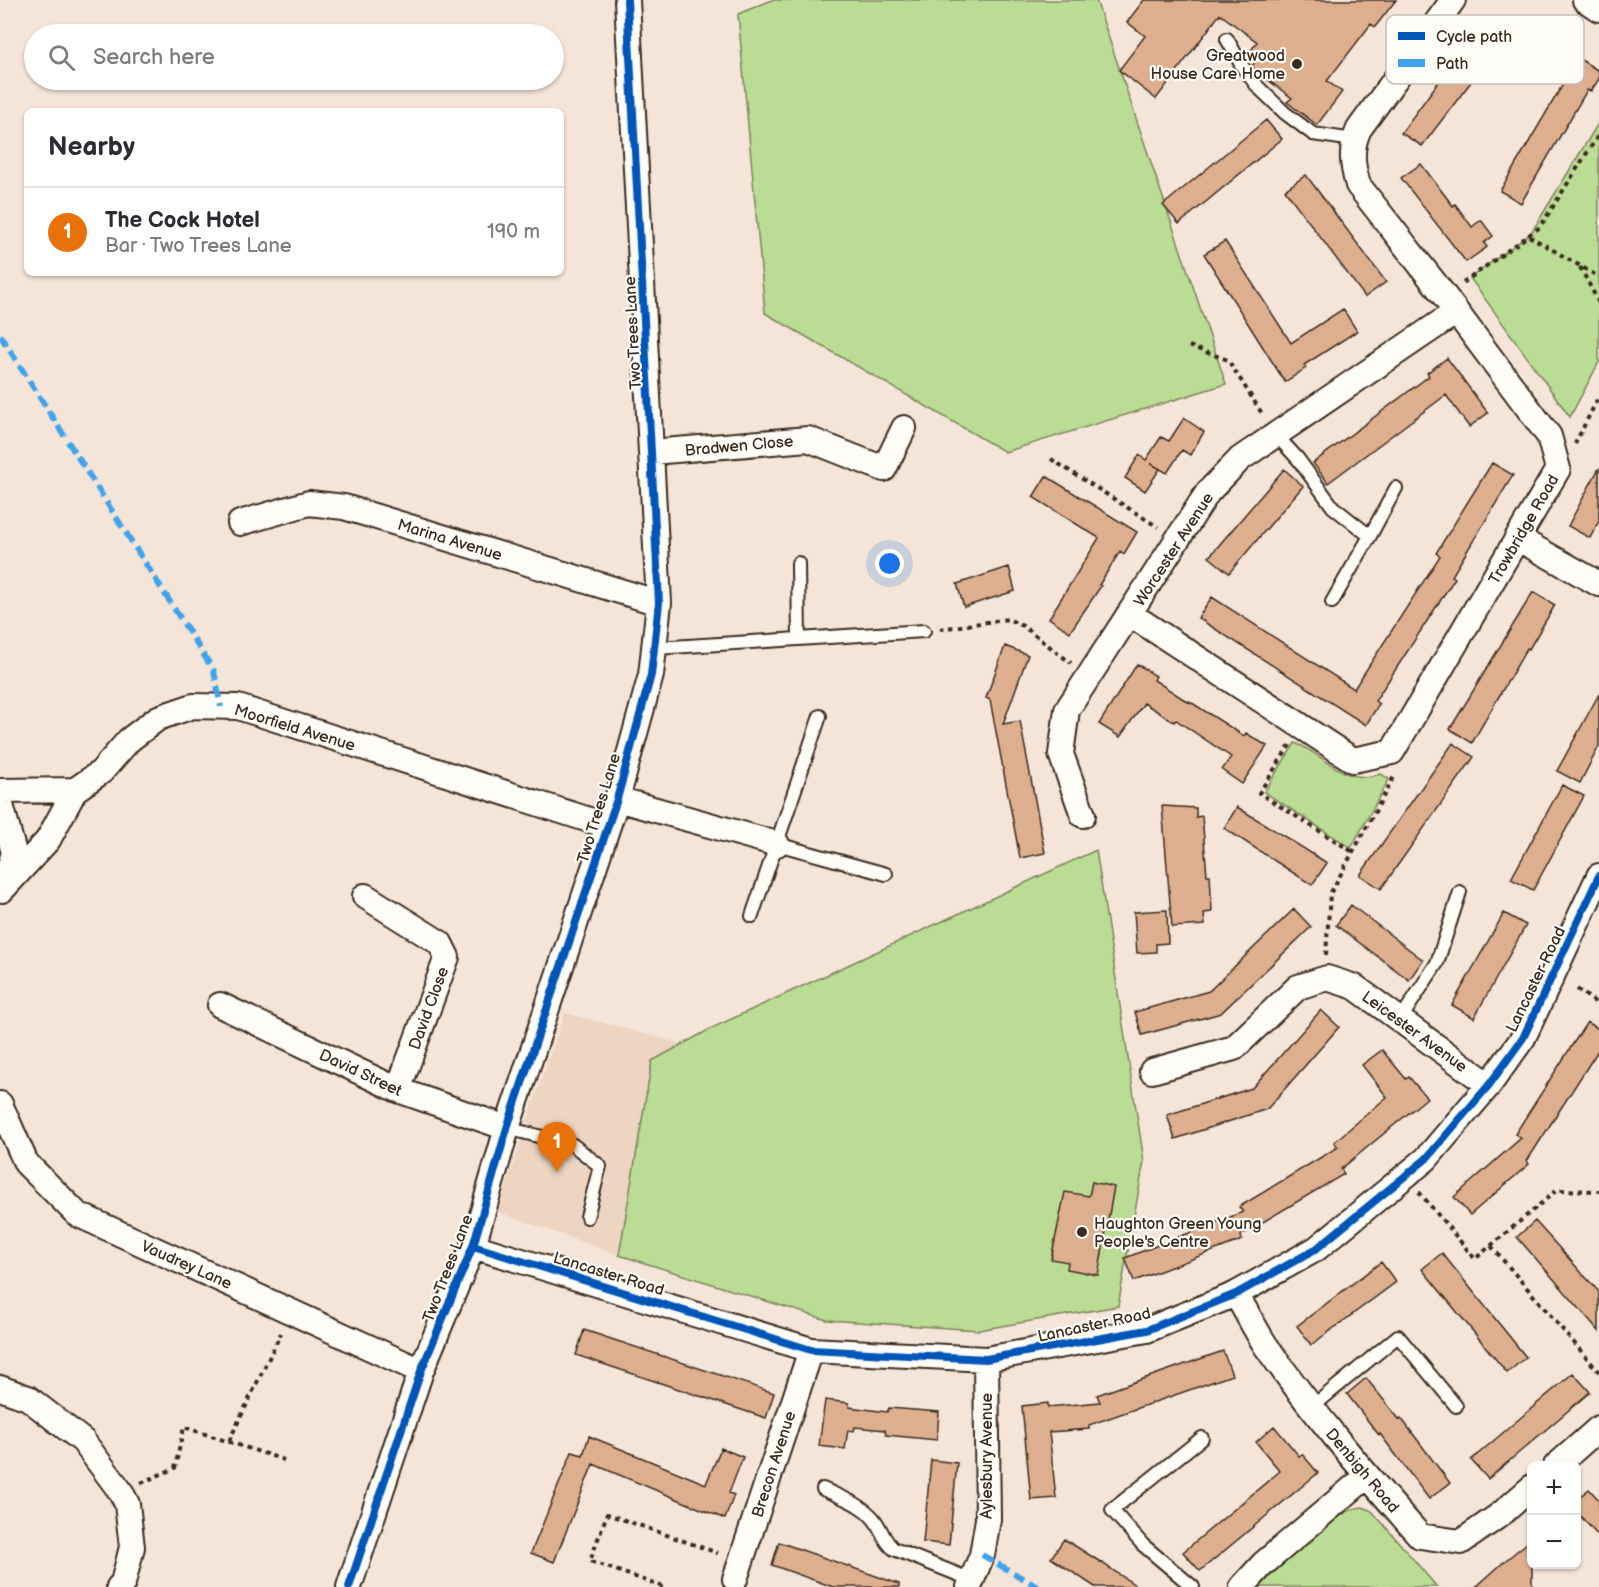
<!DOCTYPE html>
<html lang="en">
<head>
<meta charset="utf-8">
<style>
	:root { --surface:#fff; --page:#f7f7f7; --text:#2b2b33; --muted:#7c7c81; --line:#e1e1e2; --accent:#3b2a1e }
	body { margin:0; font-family:"Balsamiq Sans",sans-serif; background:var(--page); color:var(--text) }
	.controls { position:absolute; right:18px; bottom:18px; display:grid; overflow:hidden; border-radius:9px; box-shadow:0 2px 4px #0004 }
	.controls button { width:54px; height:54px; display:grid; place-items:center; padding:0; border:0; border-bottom:2px solid var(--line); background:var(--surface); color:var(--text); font:30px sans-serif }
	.you { position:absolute; left:890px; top:564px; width:21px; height:21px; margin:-15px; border:4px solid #fff; border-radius:50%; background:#1a73e8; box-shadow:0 0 0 9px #1a73e833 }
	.badge { display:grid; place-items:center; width:39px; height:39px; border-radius:50%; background:var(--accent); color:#fff; font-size:20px; font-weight:700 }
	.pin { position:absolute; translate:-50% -50px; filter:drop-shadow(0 2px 3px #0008) }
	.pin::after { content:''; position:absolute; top:32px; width:21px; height:18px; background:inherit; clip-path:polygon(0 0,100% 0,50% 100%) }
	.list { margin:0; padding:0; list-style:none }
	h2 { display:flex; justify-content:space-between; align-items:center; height:78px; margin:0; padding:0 24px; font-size:26px }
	h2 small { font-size:20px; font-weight:400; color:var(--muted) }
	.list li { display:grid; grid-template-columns:39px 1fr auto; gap:18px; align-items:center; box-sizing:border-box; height:90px; padding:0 24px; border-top:2px solid var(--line) }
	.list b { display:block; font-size:22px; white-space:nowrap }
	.list p { margin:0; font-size:20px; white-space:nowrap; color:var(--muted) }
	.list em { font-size:20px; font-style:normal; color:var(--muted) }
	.icon { flex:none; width:33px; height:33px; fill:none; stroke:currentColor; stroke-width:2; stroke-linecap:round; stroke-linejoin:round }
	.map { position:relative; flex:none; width:1599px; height:1587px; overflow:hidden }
	.search { position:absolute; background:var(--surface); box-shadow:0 2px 4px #0004; left:24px; top:24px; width:540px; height:66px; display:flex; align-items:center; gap:15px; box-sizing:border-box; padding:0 21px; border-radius:33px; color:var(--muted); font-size:22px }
	.panel { position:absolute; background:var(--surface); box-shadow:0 2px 4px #0004; left:24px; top:108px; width:540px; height:168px; border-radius:9px }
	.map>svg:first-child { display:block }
	.built { fill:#edd5c2 }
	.green { fill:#bbdc95; stroke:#7b835a; stroke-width:1.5 }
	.building { fill:#deaf8f; stroke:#3b2a1e; stroke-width:1.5 }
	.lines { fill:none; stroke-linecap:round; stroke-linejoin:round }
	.service-casing { stroke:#3b2a1e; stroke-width:16 }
	.minor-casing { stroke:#3b2a1e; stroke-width:28 }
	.path { stroke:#3b2a1e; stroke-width:4; stroke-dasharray:4.5 4.5; stroke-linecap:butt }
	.service { stroke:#fdfcf7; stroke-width:12 }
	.minor { stroke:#fdfcf7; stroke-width:24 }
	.quiet { stroke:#3fa3ea; stroke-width:6; stroke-dasharray:12 6; stroke-linecap:butt }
	.cycleway-casing { stroke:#fdfcf7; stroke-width:11 }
	.cycleway { stroke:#0057b8; stroke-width:8 }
	.poi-dot { fill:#3b2a1e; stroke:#fdfcf7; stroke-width:2 }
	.labels { text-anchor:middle; stroke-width:4.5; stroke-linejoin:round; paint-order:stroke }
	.poi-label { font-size:16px; fill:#3b2a1e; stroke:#fdfcf7; text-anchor:end }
	.street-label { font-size:16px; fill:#3b2a1e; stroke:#fdfcf7 }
	.key { fill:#fdfcf7; stroke:#c3bdb6; stroke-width:1.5 }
	.key-label { font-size:16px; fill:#3b2a1e }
</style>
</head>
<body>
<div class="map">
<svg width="1599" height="1587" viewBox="0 0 1599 1587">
	<rect width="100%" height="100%" fill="#f4e5d8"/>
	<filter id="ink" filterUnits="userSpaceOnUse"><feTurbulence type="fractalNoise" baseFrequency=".0167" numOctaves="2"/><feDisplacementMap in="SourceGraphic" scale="12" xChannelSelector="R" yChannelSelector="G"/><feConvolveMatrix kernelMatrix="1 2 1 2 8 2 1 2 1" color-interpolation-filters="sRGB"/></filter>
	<g filter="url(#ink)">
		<!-- built -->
		<path class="built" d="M565 1013 683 1044 652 1062 619 1255 498 1212 532 1106Z"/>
		<!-- green -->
		<path class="green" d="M772 0H1096L1226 384 1005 452 765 313 738 14Z
			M1599 122V362L1570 417 1470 278 1531 233Z
			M1295 743C1327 755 1342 786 1381 774L1389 779 1351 848 1264 792Z
			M1096 850 1144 1161 1118 1306 979 1330 827 1320 619 1255 652 1061 712 1028Z
			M1363 1507 1372 1511 1437 1587H1260C1279 1567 1336 1508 1363 1507Z"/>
		<!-- building -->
		<path class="building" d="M1144 0H1396L1375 27 1371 24 1327 81 1342 92 1317 125 1287 102 1292 98 1256 71 1252 66 1255 62 1247 56 1257 42 1220 14 1156 99 1119 70 1145 36 1127 22Z
			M1481 24 1502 39 1487 61 1422 146 1401 133Z
			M1545 38 1599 71V79L1591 91 1587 90 1521 203 1500 191 1566 79 1532 59Z
			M1266 120 1282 139 1179 224 1163 205Z
			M1421 164 1453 206 1455 204 1472 227 1481 220 1493 236 1484 243 1487 247 1466 262 1401 178Z
			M1306 175 1386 282 1365 297 1285 190Z
			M1225 241 1291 343 1343 309 1357 331 1304 365 1306 368 1285 382 1204 254Z
			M1447 358 1488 413 1469 427 1446 395 1328 483 1313 463 1429 376 1427 373Z
			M1184 418 1204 432 1190 455 1182 450 1167 473 1150 463 1160 469 1145 491 1125 478 1139 455 1146 460 1161 437 1169 441Z
			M1492 463 1513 475 1452 576 1455 578 1375 701 1379 704 1366 725 1198 618 1212 597 1354 689 1440 556 1436 553Z
			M1599 468V521L1590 538 1568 526Z
			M1284 469 1303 486 1229 573 1209 557Z
			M1046 476 1137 532 1124 554 1120 551 1099 585 1101 586 1070 632 1049 618 1099 538 1033 497Z
			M1009 567 1015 591 964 607 957 584Z
			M1533 592 1555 605 1529 649 1527 648 1472 743 1450 729Z
			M1005 646 1028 655 1003 724 1020 721 1045 853 1020 858 990 700 986 698Z
			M1137 664 1156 676 1154 680 1188 702 1189 701 1244 736 1246 733 1267 746 1242 784 1222 770 1231 757 1176 720 1174 722 1144 703 1120 737 1099 724Z
			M1599 694V746L1580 783 1557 771Z
			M1453 743 1474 757 1381 889 1360 875Z
			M1562 785 1584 796 1533 890 1511 879Z
			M1162 806 1196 808V817L1202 816 1207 875H1210L1212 912 1204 913 1205 925 1172 927Z
			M1237 807 1327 863 1312 885 1224 828Z
			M1351 905 1423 960 1409 980 1336 925Z
			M1294 909 1311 927 1221 1013 1142 1035 1135 1012 1209 991Z
			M1167 910 1168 943 1156 944V952L1137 953 1134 912Z
			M1504 913 1526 925 1474 1018 1452 1005Z
			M1321 1010 1339 1027 1267 1109 1175 1139 1167 1115 1252 1088Z
			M1587 1022 1599 1029V1049L1527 1161 1529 1164 1470 1215 1454 1197 1521 1138 1515 1134Z
			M1382 1050 1406 1079 1409 1077 1427 1098 1341 1169 1344 1174 1241 1235 1242 1240 1134 1281 1125 1258 1243 1212 1239 1207 1338 1147 1334 1142 1387 1097 1362 1065Z
			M1092 1182 1114 1187 1098 1275 1067 1269 1068 1262 1051 1259 1065 1192 1089 1196Z
			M1535 1221 1599 1292V1331L1517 1237Z
			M1442 1253 1526 1357 1507 1373 1422 1269Z
			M1381 1262 1396 1282 1311 1345 1297 1326Z
			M584 1330 774 1393 766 1418 576 1355Z
			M1223 1351 1232 1375 1089 1425V1429L1049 1432 1056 1498 1031 1500 1022 1406 1048 1403V1407L1100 1402 1097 1395Z
			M1573 1373 1590 1392 1488 1479 1471 1460Z
			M1366 1378 1399 1419 1401 1418 1450 1483 1429 1499 1380 1434 1379 1435 1347 1394Z
			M825 1400 849 1403V1407L887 1412 889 1408 939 1412 937 1440 886 1435 885 1430 855 1427 854 1431 848 1430 845 1449 819 1446Z
			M1274 1426 1299 1456 1302 1454 1318 1473 1200 1571 1183 1552 1280 1471 1256 1442Z
			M589 1436 706 1484 721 1448 743 1457 729 1493 734 1495 725 1519 593 1464 554 1562 531 1553 572 1452 583 1455Z
			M931 1460 957 1463 949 1545 923 1542Z
			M1589 1489 1599 1500V1537L1576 1511V1500Z
			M1064 1539 1102 1563 1138 1587H1095L1051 1558Z
			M1532 1539V1587H1476L1506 1560Z
			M779 1542 899 1584V1587H833L772 1565Z"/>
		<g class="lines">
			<defs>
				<path id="service" d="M1227 39 1242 66 1258 87 1285 113 1313 134 1354 140
					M1276 435 1298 459 1333 507 1370 536 1332 602
					M1370 536 1396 488
					M798 563 799 639
					M655 648 924 631
					M777 844 886 874
					M752 916 820 716
					M1400 1020 1437 963 1460 892
					M507 1128 573 1145 600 1166 587 1217
					M1312 1407 1398 1336 1456 1406
					M823 1489C840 1497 860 1503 873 1518 882 1528 883 1541 894 1549L972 1580
					M1193 1587 1143 1545 1112 1510 1202 1438"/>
				<path id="minor" d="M1585 0 1599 9
					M652 452 808 439 884 469 904 428
					M240 523 309 503 344 507 659 603
					M1517 538 1599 584
					M1130 614 1353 760 1392 752 1558 469 1549 436 1440 290 1358 185C1352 165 1350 148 1359 129L1453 0
					M0 791 75 790 101 772 129 740 158 718 193 706 238 707 608 826
					M617 799 777 844
					M0 801 14 853 4 884
					M1083 815 1061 754 1067 710 1208 492 1240 459 1456 312
					M2 890 48 840 75 790
					M365 896 440 943 447 957 398 1090
					M220 1005 398 1090 507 1128
					M1152 1071 1234 1048 1298 987 1327 978 1355 987 1489 1085
					M0 1104 26 1163 77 1214 421 1371
					M473 1246 811 1350 986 1359 1147 1330 1236 1294 1316 1249 1426 1159 1489 1085 1523 1038 1599 876
					M1236 1294C1246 1311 1255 1329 1266 1346 1313 1413 1366 1475 1420 1536L1461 1542 1501 1514 1532 1487
					M0 1388 28 1398 83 1441 121 1492 127 1504 132 1547 123 1583 119 1587
					M1556 1466 1599 1428
					M735 1579 811 1350
					M349 1587 421 1371 473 1246 507 1128 617 799 651 675 659 603 627 0
					M969 1587 982 1555 988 1519 986 1359
					M1242 1587 1263 1564 1367 1476"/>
			</defs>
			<!-- service casing -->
			<use href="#service" class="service-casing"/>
			<!-- minor casing -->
			<use href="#minor" class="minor-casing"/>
			<!-- path -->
			<path class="path" d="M1529 236 1599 277
				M1580 267 1599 303
				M1463 283 1540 227 1599 134
				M1189 346 1228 360 1263 415
				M1575 444 1599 396
				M1051 459 1158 527
				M940 629 1008 619 1023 626 1071 663
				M1290 745 1259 793 1353 852
				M1326 955 1330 894 1395 775
				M1577 989 1599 1005
				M1419 1192 1475 1259 1557 1190 1599 1191
				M1491 1246 1599 1372
				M229 1441 281 1333
				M141 1483 175 1468 184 1427 287 1461
				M663 1587 590 1561 607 1514 718 1553"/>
			<!-- service -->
			<use href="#service" class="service"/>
			<!-- minor -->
			<use href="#minor" class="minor"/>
			<!-- quiet -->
			<path class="quiet" d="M0 335 214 671 221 707
				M982 1555 1038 1587"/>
			<defs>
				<path id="cycleway" d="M473 1246 811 1350 986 1359 1147 1330 1236 1294 1316 1249 1426 1159 1489 1085 1523 1038 1599 876
					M349 1587 421 1371 473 1246 507 1128 617 799 651 675 659 603 627 0"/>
			</defs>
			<!-- cycleway casing -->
			<use href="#cycleway" class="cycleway-casing"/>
			<!-- cycleway -->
			<use href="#cycleway" class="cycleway"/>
		</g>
	</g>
	<!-- markers -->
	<g class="poi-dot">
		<circle cx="1297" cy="64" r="6"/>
		<circle cx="1082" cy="1232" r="6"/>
	</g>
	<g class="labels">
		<!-- poi labels -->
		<g class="poi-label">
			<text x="1285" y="61">Greatwood<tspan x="1285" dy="18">House Care Home</tspan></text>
			<text x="1094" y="1229" text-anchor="start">Haughton Green Young<tspan x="1094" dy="18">People's Centre</tspan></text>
		</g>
		<!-- street labels -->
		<g class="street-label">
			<text transform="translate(632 333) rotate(-93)" y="6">Two Trees Lane</text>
			<text transform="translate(739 445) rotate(-5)" y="6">Bradwen Close</text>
			<text transform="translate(1523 529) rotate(-60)" y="6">Trowbridge Road</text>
			<text transform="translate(450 539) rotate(17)" y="6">Marina Avenue</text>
			<text transform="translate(1173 549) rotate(-57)" y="6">Worcester Avenue</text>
			<text transform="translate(295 727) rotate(17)" y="6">Moorfield Avenue</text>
			<text transform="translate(598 808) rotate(-73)" y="6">Two Trees Lane</text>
			<text transform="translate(1535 979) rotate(-64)" y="6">Lancaster Road</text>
			<text transform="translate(428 1008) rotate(-70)" y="6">David Close</text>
			<text transform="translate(1415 1031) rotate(36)" y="6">Leicester Avenue</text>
			<text transform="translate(361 1072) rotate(25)" y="6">David Street</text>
			<text transform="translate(187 1264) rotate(24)" y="6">Vaudrey Lane</text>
			<text transform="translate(447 1268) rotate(-69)" y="6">Two Trees Lane</text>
			<text transform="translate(609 1273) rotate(17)" y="6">Lancaster Road</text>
			<text transform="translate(1094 1324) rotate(-12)" y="6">Lancaster Road</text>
			<text transform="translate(986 1456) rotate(-90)" y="6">Aylesbury Avenue</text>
			<text transform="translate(773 1464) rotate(-72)" y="6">Brecon Avenue</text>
			<text transform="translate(1363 1470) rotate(50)" y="6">Denbigh Road</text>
		</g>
	</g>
	<!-- legend -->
	<rect x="1386" y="15" width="198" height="69" rx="9" class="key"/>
	<rect x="1398" y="32" width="27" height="8" fill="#0057b8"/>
	<rect x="1398" y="59" width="27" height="8" fill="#3fa3ea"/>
	<g class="key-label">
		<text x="1436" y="42">Cycle path</text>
		<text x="1436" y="69">Path</text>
	</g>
</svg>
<div class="controls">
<button>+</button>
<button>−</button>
</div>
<div class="you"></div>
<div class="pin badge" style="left:557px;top:1172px;background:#e8710a">1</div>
<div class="search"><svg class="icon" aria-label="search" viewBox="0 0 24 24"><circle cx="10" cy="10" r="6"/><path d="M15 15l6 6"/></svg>Search here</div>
<section class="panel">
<h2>Nearby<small></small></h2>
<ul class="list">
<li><span class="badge" style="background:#e8710a">1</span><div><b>The Cock Hotel</b><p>Bar · Two Trees Lane</p></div><em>190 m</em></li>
</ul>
</section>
</div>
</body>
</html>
